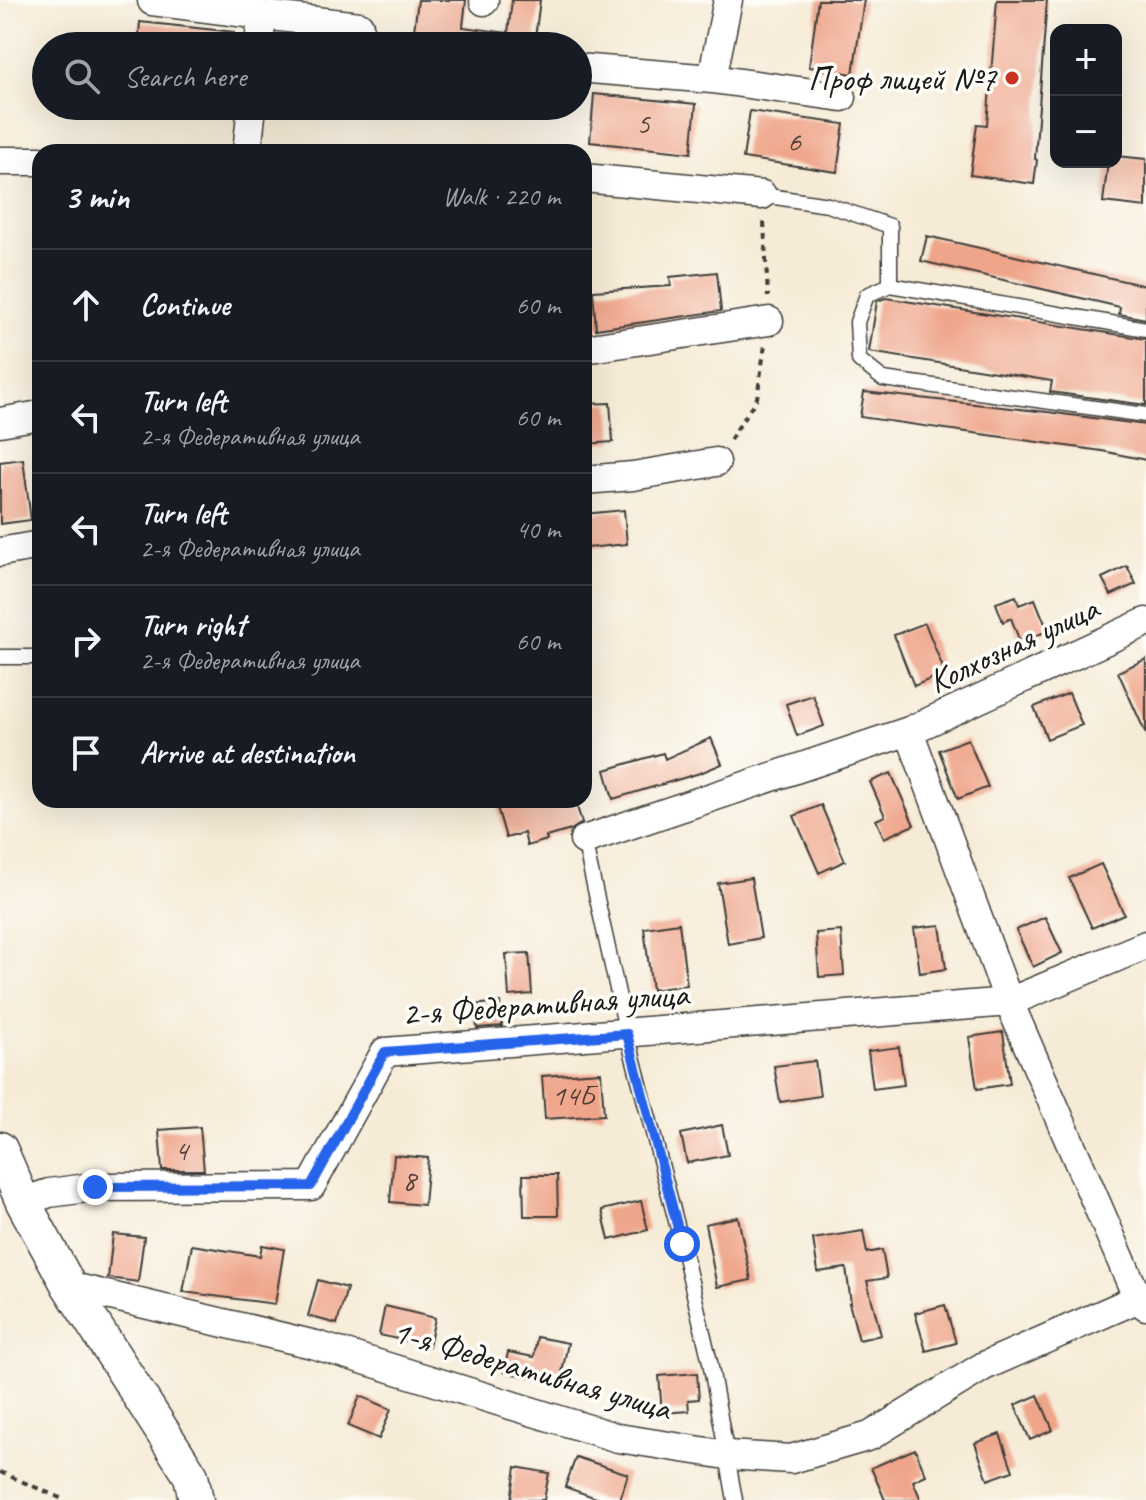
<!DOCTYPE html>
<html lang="en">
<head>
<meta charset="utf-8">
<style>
	:root { --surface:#171b24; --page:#242831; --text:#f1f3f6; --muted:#9ea1a6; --line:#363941 }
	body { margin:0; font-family:Caveat,sans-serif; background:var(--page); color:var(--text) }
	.controls { position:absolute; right:24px; top:24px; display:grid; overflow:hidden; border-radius:16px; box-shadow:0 8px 32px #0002 }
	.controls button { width:72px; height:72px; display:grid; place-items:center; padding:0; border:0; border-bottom:2px solid var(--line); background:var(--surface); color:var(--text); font:40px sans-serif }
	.stop { position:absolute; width:24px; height:24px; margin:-18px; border:6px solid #2563eb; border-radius:50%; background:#fff }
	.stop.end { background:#2563eb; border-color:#fff; box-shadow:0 2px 8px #0008 }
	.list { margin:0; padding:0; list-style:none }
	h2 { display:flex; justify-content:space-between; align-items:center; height:104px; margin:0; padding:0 32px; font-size:34px }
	h2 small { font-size:26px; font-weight:400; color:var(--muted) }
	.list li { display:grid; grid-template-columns:52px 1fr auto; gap:24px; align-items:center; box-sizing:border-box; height:112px; padding:0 32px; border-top:2px solid var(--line) }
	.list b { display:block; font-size:30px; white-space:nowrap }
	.list p { margin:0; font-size:26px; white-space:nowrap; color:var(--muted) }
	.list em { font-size:26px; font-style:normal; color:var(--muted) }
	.icon { flex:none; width:44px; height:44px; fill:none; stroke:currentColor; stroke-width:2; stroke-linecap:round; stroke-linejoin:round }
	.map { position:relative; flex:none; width:1146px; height:1500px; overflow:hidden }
	.search { position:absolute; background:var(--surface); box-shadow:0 8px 32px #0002; left:32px; top:32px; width:560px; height:88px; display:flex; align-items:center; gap:20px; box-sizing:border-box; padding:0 28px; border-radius:44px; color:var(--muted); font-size:30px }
	.panel { position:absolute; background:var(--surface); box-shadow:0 8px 32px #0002; left:32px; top:144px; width:560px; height:664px; border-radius:24px }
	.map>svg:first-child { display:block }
	.building { fill:#efa58a }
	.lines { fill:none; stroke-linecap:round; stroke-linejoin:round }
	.service-casing { stroke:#3d3b38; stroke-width:17 }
	.minor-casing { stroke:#3d3b38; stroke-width:31 }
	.tertiary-casing { stroke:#3d3b38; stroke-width:37 }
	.path { stroke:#3d3b38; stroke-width:4; stroke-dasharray:6 6; stroke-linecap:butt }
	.service { stroke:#fff; stroke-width:14 }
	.minor { stroke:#fff; stroke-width:28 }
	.tertiary { stroke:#fff; stroke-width:34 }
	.route { stroke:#2563eb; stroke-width:10 }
	.poi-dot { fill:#c8321e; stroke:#fdfcf7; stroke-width:3 }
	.labels { text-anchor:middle; stroke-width:7; stroke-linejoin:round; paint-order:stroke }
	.number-label { font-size:30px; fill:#513e38 }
	.poi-label { font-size:34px; fill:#1c1c1c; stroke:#fdfcf7; text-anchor:end }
	.street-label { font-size:34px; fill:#1c1c1c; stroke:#fdfcf7 }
</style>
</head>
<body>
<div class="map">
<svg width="1146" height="1500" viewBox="0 0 1146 1500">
	<rect width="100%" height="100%" fill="#fdfcf7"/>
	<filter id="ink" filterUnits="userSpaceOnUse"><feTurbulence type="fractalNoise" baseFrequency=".0125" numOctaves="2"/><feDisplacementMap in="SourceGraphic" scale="16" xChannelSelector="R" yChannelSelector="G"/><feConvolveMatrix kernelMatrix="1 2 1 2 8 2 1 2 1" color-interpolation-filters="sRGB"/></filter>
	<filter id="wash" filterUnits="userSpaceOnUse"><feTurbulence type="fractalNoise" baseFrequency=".006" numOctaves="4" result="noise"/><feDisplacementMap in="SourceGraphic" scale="32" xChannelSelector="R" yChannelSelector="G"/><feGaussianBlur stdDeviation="1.8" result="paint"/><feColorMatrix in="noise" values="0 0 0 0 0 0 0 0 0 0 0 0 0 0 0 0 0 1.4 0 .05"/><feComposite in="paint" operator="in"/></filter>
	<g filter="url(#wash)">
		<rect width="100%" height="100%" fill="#f6ebd6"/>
		<g id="blocks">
			<!-- building -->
			<path class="building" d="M418 0H466L463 27 508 33 512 0H540L534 46H412Z
				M818 0H864L853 74 809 67Z
				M997 0H1047L1035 159 1037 160 1034 184 970 175 977 124 987 125Z
				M140 22 234 32 233 46H138Z
				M594 94 696 104 691 153 590 142Z
				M750 111 844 124 837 172 743 158Z
				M1116 156 1146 159V207L1103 202 1108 162H1116Z
				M927 236 1146 286V319L1119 314 1120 307 921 261Z
				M717 272 721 311 596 329 593 291 671 286 670 277Z
				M886 298 1146 339V405L1050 392 1052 381 869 352 877 301Z
				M864 392 1047 412 1146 425V460L1102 451 860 417Z
				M610 403 613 442 584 444V404Z
				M23 459 31 520 0 524V462Z
				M624 510 627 544 587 548 584 514Z
				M1127 566 1136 584 1111 595 1102 578Z
				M1016 596 1019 605 1035 599 1048 631 1020 642 1011 618 1003 622 996 603Z
				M925 623 945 673 914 686 894 635Z
				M1146 659V734L1118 672Z
				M1069 693 1082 725 1047 739 1034 707Z
				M813 695 824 726 797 736 786 704Z
				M711 738 722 764 700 773 613 799 605 770 663 753 665 759Z
				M968 739 988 787 958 799 939 750Z
				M891 773 914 825 884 838 876 820 885 816 870 782Z
				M495 800H575L582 823 571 830 546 837 547 840 527 846 524 833 506 838Z
				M821 805 845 861 819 873 794 816Z
				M1101 864 1124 914 1092 928 1069 878Z
				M751 878 761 938 728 944 718 883Z
				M1045 917 1062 953 1033 967 1016 930Z
				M679 923 687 985 652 990 644 928Z
				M940 925 946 969 920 973 914 928Z
				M841 931 844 975 819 977 816 933Z
				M529 953 532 994 509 996 506 954Z
				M500 1002 502 1026 477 1028 474 1005Z
				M1003 1032 1010 1084 977 1089 969 1037Z
				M899 1047 904 1085 873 1089 868 1051Z
				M815 1061 820 1096 780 1102 774 1066Z
				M601 1072 604 1115 545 1119 542 1076Z
				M722 1125 728 1155 687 1163 681 1134Z
				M200 1127 204 1170H162L159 1130Z
				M394 1155 428 1158 424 1205 390 1202Z
				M523 1175H557L558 1216H524Z
				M641 1201 648 1230 609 1240 602 1210Z
				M738 1217 751 1280 717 1287 705 1224Z
				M863 1231 867 1253 882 1250 887 1278 867 1281 881 1335 859 1340 849 1303H851L846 1268 818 1272 813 1239Z
				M113 1234 144 1237 138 1282 108 1278Z
				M192 1245 260 1256 262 1245 284 1249 275 1304 183 1292Z
				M318 1280 347 1288 337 1324 308 1316Z
				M945 1305 956 1343 926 1351 915 1313Z
				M385 1306 435 1318 429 1346 379 1335Z
				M537 1337 568 1343 560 1383 504 1372 508 1352 534 1357Z
				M697 1373 699 1399 688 1400 689 1411 662 1413 659 1376Z
				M1038 1395 1053 1430 1030 1440 1015 1405Z
				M360 1396 391 1409 379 1439 348 1426Z
				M1000 1434 1013 1471 988 1480 975 1443Z
				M915 1449 926 1475 913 1481 921 1500H885L871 1468Z
				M576 1457 628 1474 620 1500H602L565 1487Z
				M516 1467 549 1473 544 1500H511Z"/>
		</g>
	</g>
	<g filter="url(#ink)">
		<use href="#blocks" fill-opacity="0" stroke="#3d3b38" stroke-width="2"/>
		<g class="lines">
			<defs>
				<path id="service" d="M762 195 828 205 890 226V285L1146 329
					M890 285 867 295 857 322 859 360 883 379 1146 415
					M0 657H40
					M584 840 627 1034 682 1244 710 1362 735 1500"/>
				<path id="minor" d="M152 1 262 15
					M484 1V0
					M259 46 262 15 359 26
					M578 68 712 79 728 0
					M712 79 842 97
					M247 152 252 106
					M0 161H40
					M584 178 762 195
					M584 349 769 321
					M0 422 40 415
					M584 480 633 476 716 462
					M0 552 40 545
					M909 731 1009 1002 1138 1299 1146 1306
					M584 840 909 731 1146 622
					M23 1202 49 1193 95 1187 311 1186 385 1052 1009 1002 1146 945
					M69 1286 316 1345 618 1438 727 1455 791 1459 870 1436 984 1366 1146 1295"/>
				<path id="tertiary" d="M0 1149 23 1202 69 1286 191 1476 196 1500"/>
			</defs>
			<!-- service casing -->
			<use href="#service" class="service-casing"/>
			<!-- minor casing -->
			<use href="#minor" class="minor-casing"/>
			<!-- tertiary casing -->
			<use href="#tertiary" class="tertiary-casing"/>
			<!-- path -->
			<path class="path" d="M764 222 768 297
				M730 440 757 398 765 345
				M0 1472 65 1500"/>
			<!-- service -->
			<use href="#service" class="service"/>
			<!-- minor -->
			<use href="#minor" class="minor"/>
			<!-- tertiary -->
			<use href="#tertiary" class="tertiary"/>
		</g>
	</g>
	<g class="lines" filter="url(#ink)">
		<!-- route -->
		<path class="route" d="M95 1187 311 1186 385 1052 627 1034 682 1244"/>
	</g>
	<!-- markers -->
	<circle class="poi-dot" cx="1012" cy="78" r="8"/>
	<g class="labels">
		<!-- number labels -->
		<g class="number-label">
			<text x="643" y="133">5</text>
			<text x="794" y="151">6</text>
			<text x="573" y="1105">14Б</text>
			<text x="181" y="1160">4</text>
			<text x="409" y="1190">8</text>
		</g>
		<!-- poi labels -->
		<g class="poi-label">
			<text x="996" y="90">Проф лицей №7</text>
		</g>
		<!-- street labels -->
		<g class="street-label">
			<text transform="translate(1013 644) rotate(-25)" y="12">Колхозная улица</text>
			<text transform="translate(545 1003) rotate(-4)" y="12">2-я Федеративная улица</text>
			<text transform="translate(532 1369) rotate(16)" y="12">1-я Федеративная улица</text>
		</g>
	</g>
</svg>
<div class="controls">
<button>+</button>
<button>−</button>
</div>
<div class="stop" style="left:682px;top:1244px"></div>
<div class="stop end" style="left:95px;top:1187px"></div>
<div class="search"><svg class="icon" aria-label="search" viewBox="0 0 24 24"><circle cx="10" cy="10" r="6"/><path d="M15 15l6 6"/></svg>Search here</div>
<section class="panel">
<h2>3 min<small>Walk · 220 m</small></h2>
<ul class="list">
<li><svg class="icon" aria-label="ahead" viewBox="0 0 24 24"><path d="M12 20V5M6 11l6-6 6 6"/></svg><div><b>Continue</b></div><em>60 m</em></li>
<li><svg class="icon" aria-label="left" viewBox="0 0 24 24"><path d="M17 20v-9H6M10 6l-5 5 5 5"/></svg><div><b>Turn left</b><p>2-я Федеративная улица</p></div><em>60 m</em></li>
<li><svg class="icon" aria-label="left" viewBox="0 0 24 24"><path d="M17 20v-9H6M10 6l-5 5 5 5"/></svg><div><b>Turn left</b><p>2-я Федеративная улица</p></div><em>40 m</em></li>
<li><svg class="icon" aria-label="right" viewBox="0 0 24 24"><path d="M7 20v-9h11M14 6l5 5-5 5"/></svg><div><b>Turn right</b><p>2-я Федеративная улица</p></div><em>60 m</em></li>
<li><svg class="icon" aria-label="arrive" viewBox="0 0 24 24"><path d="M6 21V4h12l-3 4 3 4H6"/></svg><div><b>Arrive at destination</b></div></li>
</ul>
</section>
</div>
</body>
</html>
